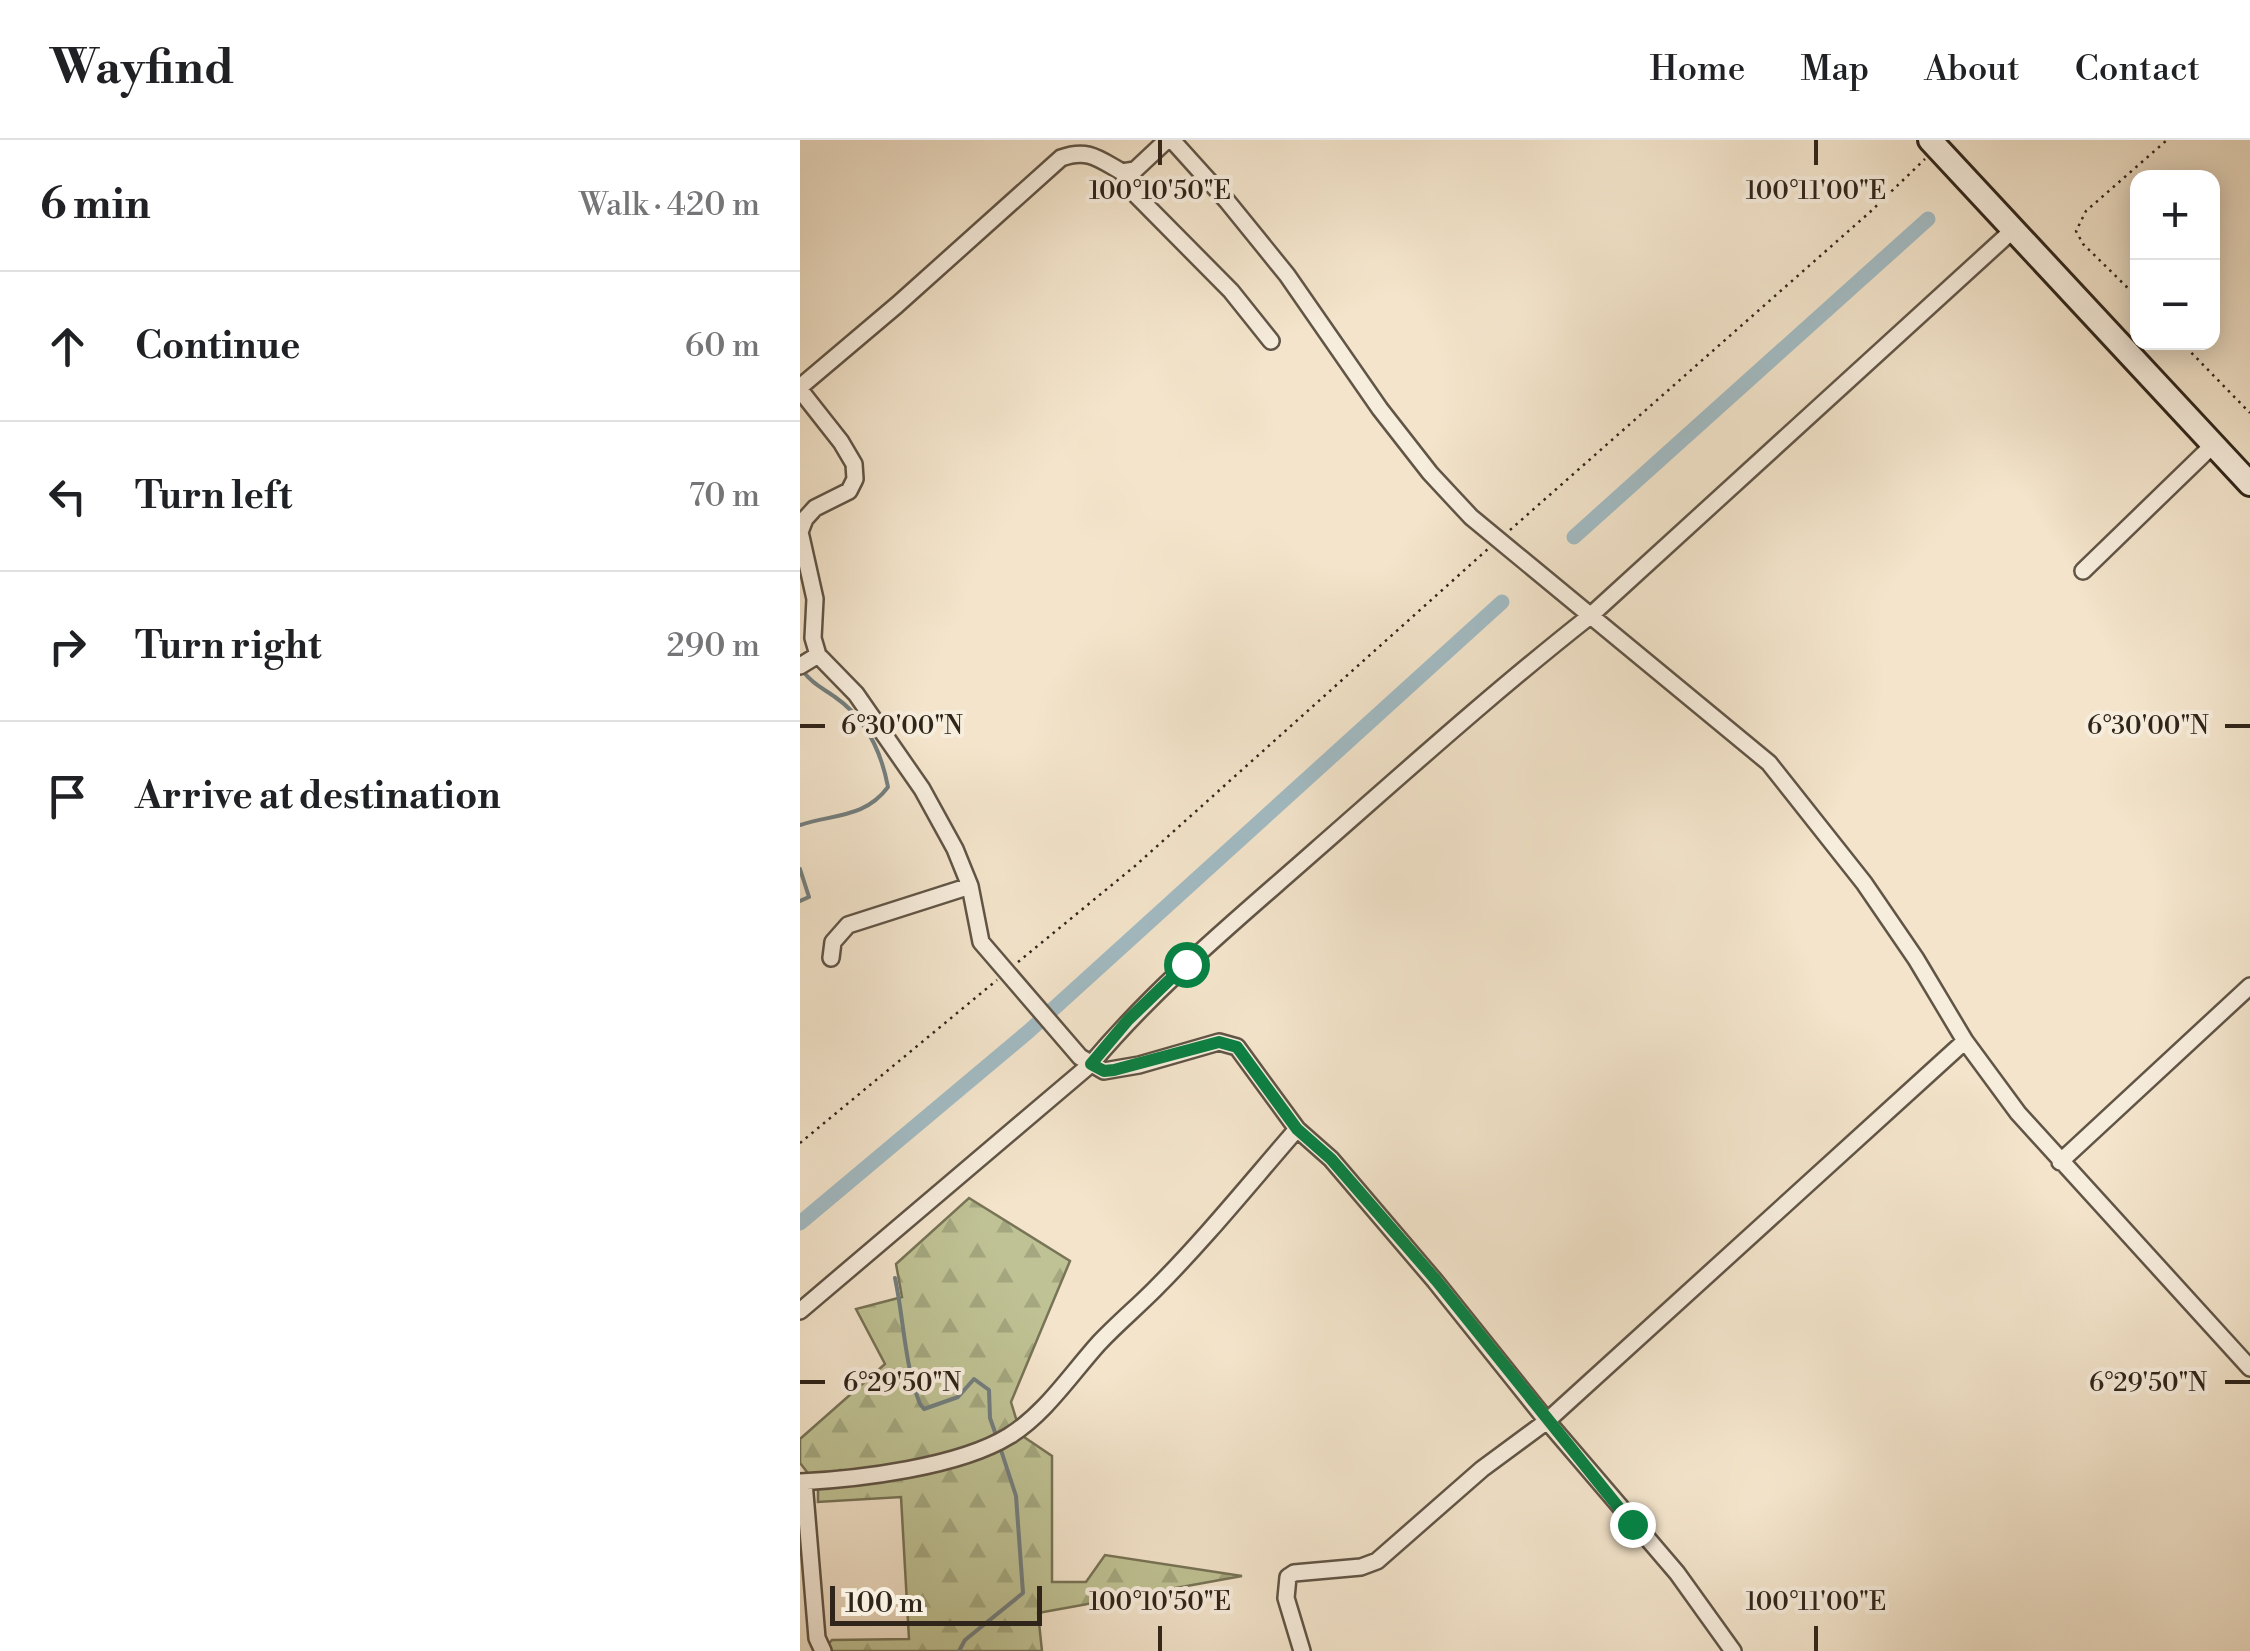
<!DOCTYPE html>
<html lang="en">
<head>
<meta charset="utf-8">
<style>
	:root { --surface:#fff; --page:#f6f6f6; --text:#202124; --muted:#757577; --line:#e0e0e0 }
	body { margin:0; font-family:"Libre Bodoni",serif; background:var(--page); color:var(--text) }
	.controls { position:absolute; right:30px; top:30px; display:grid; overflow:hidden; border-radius:20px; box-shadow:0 5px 25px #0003 }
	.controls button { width:90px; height:90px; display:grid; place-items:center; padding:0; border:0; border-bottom:2px solid var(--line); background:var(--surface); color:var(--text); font:50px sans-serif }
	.scale { position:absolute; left:30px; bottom:25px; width:212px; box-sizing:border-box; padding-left:10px; border:5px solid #30251a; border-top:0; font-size:28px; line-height:35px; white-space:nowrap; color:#30251a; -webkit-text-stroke:8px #f7eddd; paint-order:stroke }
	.stop { position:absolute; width:30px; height:30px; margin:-22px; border:8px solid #0b8043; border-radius:50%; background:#fff }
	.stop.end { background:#0b8043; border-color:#fff; box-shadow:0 2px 10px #0008 }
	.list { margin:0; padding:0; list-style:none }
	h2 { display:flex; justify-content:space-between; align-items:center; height:130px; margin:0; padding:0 40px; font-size:42px }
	h2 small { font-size:32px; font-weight:400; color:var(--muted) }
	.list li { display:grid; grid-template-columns:65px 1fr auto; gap:30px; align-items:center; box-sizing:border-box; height:150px; padding:0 40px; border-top:2px solid var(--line) }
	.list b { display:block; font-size:38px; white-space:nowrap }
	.list em { font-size:32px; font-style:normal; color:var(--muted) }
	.icon { flex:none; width:55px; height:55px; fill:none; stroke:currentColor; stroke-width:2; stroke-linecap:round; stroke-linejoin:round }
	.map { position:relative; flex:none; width:1450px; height:1511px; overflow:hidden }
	header { display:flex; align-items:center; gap:60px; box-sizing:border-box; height:140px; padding:0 50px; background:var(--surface); border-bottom:2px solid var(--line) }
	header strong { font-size:48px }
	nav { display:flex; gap:55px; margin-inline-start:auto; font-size:35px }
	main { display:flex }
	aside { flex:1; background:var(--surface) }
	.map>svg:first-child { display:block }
	.forest { fill:url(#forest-firs); stroke:#787457; stroke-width:2.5 }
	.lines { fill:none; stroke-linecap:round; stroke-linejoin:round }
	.stream { stroke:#747f7f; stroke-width:4 }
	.canal { stroke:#a2bbc3; stroke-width:15 }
	.minor-casing { stroke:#615546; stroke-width:20 }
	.secondary-casing { stroke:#30251a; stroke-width:28 }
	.path { stroke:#30251a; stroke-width:2.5; stroke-dasharray:2.5 5; stroke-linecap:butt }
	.minor { stroke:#f7eddd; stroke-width:15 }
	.secondary { stroke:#f7eddd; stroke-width:22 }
	.route { stroke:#0b8043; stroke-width:12 }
	.ticks { fill:none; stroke:#30251a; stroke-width:4 }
	.ticks-label { font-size:25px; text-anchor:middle; fill:#30251a; stroke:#f7eddd; stroke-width:8; stroke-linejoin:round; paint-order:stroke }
</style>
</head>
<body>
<header>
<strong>Wayfind</strong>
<nav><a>Home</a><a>Map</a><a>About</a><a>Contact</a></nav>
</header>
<main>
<aside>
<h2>6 min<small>Walk · 420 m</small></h2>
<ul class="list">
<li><svg class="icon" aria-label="ahead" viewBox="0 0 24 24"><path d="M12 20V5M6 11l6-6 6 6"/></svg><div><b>Continue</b></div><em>60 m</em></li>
<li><svg class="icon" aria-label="left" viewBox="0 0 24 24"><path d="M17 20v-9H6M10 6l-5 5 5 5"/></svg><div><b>Turn left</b></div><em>70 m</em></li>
<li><svg class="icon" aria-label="right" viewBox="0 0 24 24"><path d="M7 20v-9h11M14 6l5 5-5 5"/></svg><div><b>Turn right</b></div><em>290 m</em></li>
<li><svg class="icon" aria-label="arrive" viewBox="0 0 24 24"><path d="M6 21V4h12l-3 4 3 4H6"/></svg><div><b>Arrive at destination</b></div></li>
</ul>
</aside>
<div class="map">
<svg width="1450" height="1511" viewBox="0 0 1450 1511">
	<defs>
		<pattern id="forest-firs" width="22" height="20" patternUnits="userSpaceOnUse" patternTransform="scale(2.5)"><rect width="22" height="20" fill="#bfc294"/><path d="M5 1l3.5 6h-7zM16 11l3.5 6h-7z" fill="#a4a77f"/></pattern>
	</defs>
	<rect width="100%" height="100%" fill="#f3e4cb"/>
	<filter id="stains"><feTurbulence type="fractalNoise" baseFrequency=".002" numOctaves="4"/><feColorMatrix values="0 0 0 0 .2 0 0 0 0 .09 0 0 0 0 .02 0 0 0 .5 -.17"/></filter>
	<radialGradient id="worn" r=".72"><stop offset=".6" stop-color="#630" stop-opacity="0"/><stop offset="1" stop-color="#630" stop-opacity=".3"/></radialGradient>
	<!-- forest -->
	<path class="forest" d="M169 1058 270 1121 211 1262 221 1295 252 1316V1442H286L305 1415 442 1436 238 1473 242 1511H22L32 1500 109 1499 101 1357 18 1362V1346L0 1323V1299L85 1224 56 1169 102 1157 96 1124Z"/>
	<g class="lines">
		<!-- stream -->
		<path class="stream" d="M0 685C34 674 65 678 88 647 81 610 65 578 35 557 24 549 11 543 3 531
			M0 729 9 757 0 761
			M95 1138C104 1180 104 1223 120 1264L124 1269 158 1257 174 1239 189 1250 190 1278 196 1295
			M159 1511 165 1500 223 1453 216 1356 199 1304"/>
		<!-- canal -->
		<path class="canal" d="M774 397 1128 79
			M0 1083 229 891 702 462"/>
		<defs>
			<path id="minor" d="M372 0 427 61 487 135 580 269 630 333 671 377 969 623 1064 743 1116 819 1165 901 1218 973 1450 1228
				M322 32 333 52 431 151 471 201
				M0 247 97 165 261 18C288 8 299 19 322 32L335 30 367 0
				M0 250 41 302 54 324 55 339 49 351 15 368 5 379 0 392 15 459 13 498 18 515 56 554 122 649 155 709 170 746 181 802 280 917 304 931 339 925 419 902 437 907 497 989 531 1019 635 1141 747 1281 877 1433 933 1511
				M1283 431 1413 305
				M0 526 18 515
				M31 818 33 802 48 785 170 746
				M1260 1022 1450 846
				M0 1171 291 924C358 844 439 778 517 709 607 630 696 550 790 476L1213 90
				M0 1342C59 1339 159 1327 209 1296 245 1274 271 1234 299 1203 317 1184 336 1168 354 1150 405 1099 450 1043 497 989
				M4 1342 17 1498 23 1511
				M502 1511 486 1458 488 1437 494 1433 561 1427 577 1421 682 1329 747 1281 1165 901"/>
			<path id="secondary" d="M1130 0 1450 344"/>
		</defs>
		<!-- minor casing -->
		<use href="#minor" class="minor-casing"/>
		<!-- secondary casing -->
		<use href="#secondary" class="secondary-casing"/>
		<!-- path -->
		<path class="path" d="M1338 158 1283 104 1276 91 1286 71 1367 0
			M1381 202 1450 273
			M710 390 1070 72 1125 19
			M218 822 335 726 689 408
			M0 1003 197 840"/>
		<!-- minor -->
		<use href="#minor" class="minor"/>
		<!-- secondary -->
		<use href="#secondary" class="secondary"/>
	</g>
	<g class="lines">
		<!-- route -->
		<path class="route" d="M386 824 328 880 291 924 304 931 314 930 419 902 437 907 497 989 531 1019 636 1140 832 1384"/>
	</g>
	<!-- ticks -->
	<path class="ticks" d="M360 0V25M1016 0V25M0 586H25M1425 586H1450M0 1242H25M1425 1242H1450M360 1486V1511M1016 1486V1511"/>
	<g class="ticks-label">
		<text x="360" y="59">100°10'50"E</text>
		<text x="1016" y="59">100°11'00"E</text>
		<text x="102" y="594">6°30'00"N</text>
		<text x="1348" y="594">6°30'00"N</text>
		<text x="102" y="1251">6°29'50"N</text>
		<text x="1348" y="1251">6°29'50"N</text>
		<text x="360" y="1470">100°10'50"E</text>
		<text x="1016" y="1470">100°11'00"E</text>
	</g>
	<rect width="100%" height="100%" filter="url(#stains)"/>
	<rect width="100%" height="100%" fill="url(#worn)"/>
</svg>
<div class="controls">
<button>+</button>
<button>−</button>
</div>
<div class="scale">100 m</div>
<div class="stop" style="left:386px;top:824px"></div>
<div class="stop end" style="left:832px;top:1384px"></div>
</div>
</main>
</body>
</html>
